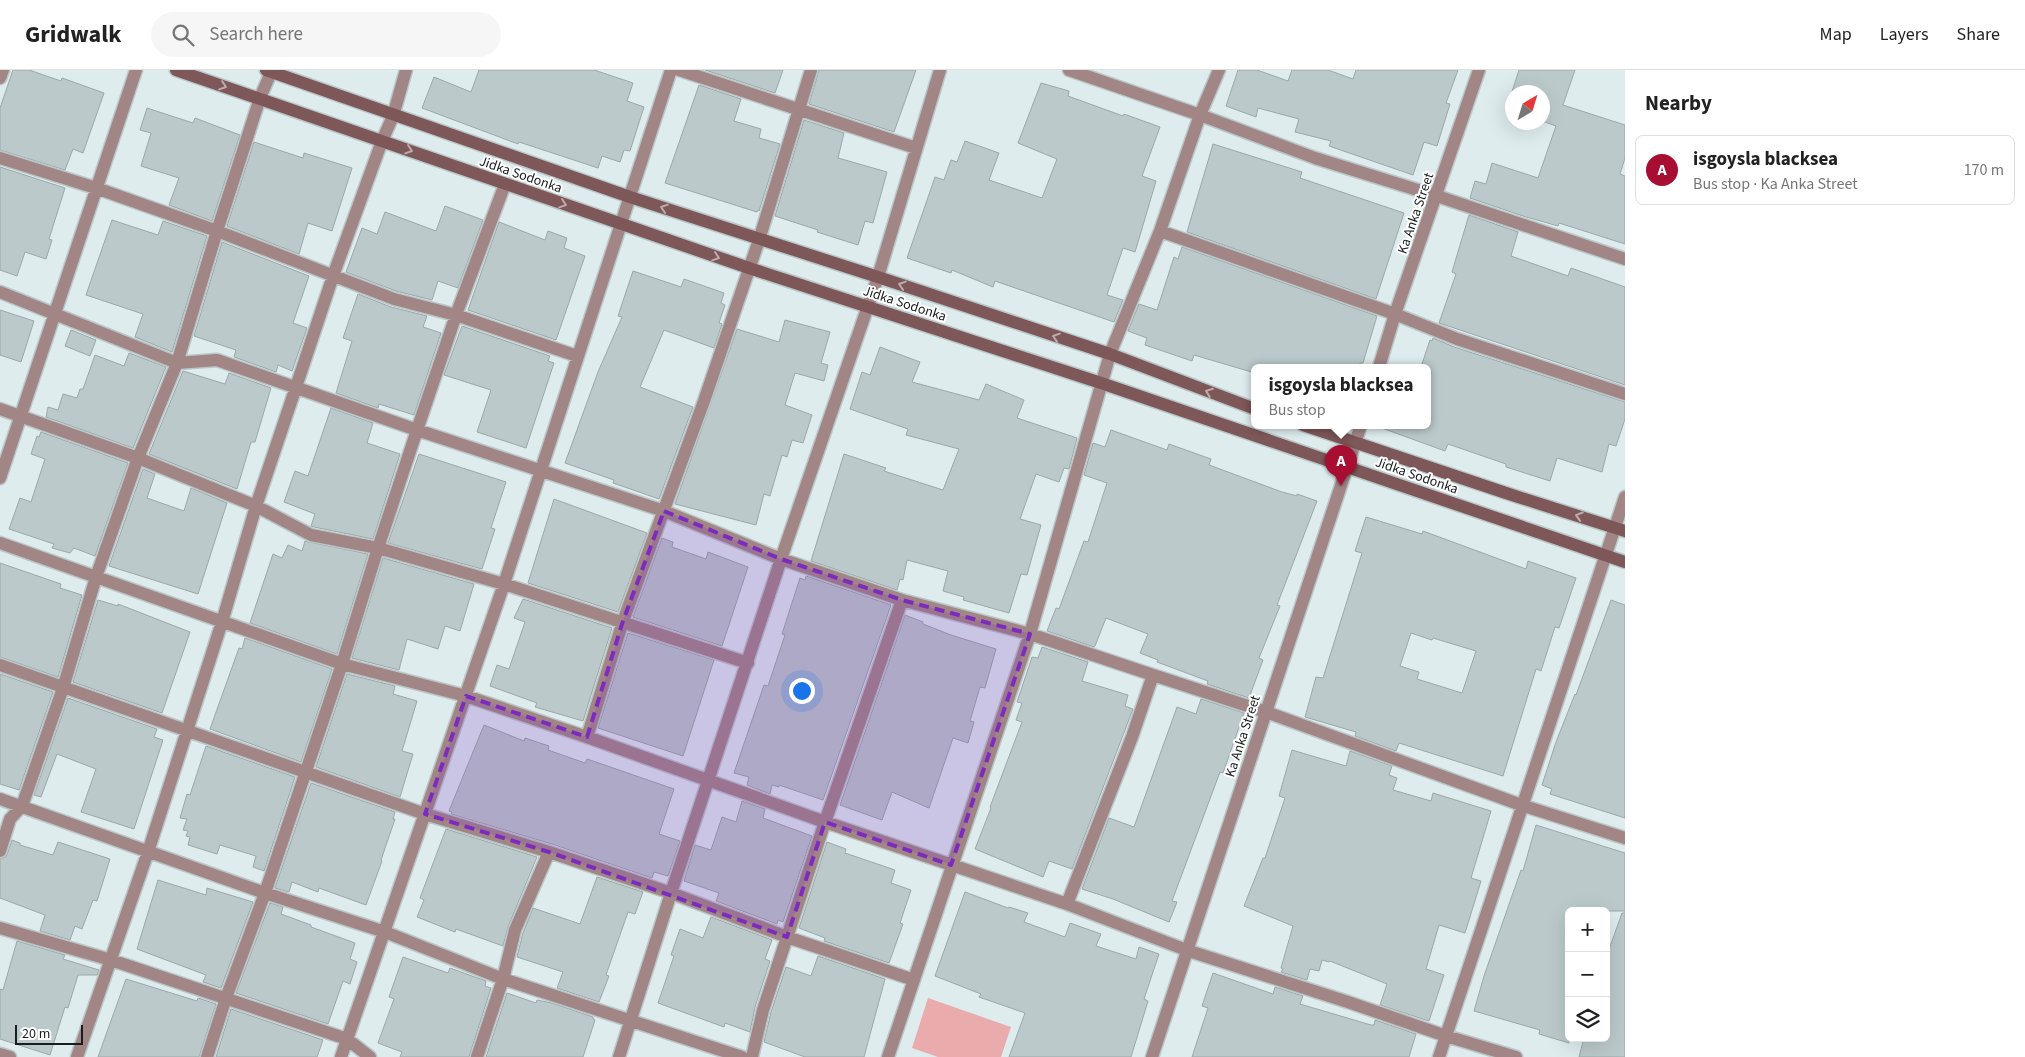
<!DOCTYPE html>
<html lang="en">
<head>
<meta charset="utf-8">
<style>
	:root { --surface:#fff; --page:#f6f6f6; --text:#222; --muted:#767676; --line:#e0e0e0; --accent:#a70e32 }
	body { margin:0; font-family:"Source Sans 3",sans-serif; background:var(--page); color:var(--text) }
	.controls { position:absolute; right:15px; bottom:15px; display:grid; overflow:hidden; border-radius:8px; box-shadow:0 5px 20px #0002 }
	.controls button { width:45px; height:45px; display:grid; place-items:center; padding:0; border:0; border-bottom:1px solid var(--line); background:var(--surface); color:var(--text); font:25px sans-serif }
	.compass { position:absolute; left:1505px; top:15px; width:45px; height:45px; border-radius:50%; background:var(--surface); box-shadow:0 5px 20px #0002; rotate:38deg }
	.scale { position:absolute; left:15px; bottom:12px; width:68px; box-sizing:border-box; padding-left:5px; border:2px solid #181d1d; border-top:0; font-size:14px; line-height:18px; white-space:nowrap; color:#181d1d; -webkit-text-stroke:4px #fff; paint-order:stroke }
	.you { position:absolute; left:801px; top:620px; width:18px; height:18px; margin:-12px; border:4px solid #fff; border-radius:50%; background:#1a73e8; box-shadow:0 0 0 8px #1a73e833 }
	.badge { display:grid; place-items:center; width:32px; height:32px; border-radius:50%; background:var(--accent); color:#fff; font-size:16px; font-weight:700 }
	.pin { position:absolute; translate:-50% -41px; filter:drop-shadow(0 1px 2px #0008) }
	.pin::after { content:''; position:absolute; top:26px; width:18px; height:15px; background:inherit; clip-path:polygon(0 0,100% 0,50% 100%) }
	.popup { position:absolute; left:1251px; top:294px; width:180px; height:65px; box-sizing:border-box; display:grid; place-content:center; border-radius:8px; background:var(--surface); filter:drop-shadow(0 1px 4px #0005); font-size:16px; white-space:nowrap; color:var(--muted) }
	.popup b { font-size:19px; color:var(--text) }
	.popup::after { content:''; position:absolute; left:50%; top:100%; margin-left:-10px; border:10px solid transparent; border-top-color:var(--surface) }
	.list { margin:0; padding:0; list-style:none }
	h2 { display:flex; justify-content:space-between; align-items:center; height:65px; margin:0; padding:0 20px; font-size:21px }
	h2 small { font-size:16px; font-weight:400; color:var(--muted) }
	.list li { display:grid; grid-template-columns:32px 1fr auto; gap:15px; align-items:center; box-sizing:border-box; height:70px; margin:0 10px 10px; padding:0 10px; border:1px solid var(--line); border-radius:8px }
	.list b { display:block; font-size:19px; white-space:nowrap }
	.list p { margin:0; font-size:16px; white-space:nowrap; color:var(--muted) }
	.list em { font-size:16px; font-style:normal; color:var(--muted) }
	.icon { flex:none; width:28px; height:28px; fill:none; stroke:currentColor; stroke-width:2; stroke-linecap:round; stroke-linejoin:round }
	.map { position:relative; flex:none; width:1625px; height:987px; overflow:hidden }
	header { display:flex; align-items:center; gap:30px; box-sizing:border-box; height:70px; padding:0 25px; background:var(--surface); border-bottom:1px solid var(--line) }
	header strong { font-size:24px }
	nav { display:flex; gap:28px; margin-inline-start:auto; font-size:18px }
	.search { width:350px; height:45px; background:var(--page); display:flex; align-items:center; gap:12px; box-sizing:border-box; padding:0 18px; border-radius:28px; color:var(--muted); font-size:19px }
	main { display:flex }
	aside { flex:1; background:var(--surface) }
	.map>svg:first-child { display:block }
	.green { fill:#eaabac }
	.building { fill:#bbc9ca; stroke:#9ba8aa; fill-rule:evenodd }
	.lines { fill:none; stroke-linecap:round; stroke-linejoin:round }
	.minor-casing { stroke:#bac7c8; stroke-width:15 }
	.tertiary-casing { stroke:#bac7c8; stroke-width:15 }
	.secondary-casing { stroke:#bac7c8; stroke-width:15 }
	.minor { stroke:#a28686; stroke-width:12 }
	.tertiary { stroke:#a28686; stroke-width:12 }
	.secondary { stroke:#7e5758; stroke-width:12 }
	.oneway { stroke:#beabac }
	.marked { fill:#7b2cbf; fill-opacity:0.2; stroke:#7b2cbf; stroke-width:4; stroke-dasharray:10 6; stroke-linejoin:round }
	.labels { text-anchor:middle; stroke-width:4; stroke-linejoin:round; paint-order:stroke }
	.street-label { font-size:14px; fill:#181d1d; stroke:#fff }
</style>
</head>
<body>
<header>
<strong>Gridwalk</strong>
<div class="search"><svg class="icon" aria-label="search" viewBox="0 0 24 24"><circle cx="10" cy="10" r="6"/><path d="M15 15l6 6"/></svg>Search here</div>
<nav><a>Map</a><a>Layers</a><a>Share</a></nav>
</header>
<main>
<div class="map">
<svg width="1625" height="987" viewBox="0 0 1625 987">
	<rect width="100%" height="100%" fill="#deecee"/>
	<!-- green -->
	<path class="green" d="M928 928 1011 957 1001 987H938L912 978Z"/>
	<!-- building -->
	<path class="building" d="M13 0H29L61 11 62 8 104 23 83 83 73 79 65 100 0 80V38Z
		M479 0H594L633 13 627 31 644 37 630 81 624 80 620 92 602 86 598 98 519 72 518 74 422 38 434 7 471 22Z
		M705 0H783L775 23Z
		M819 0H916L894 62 809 34Z
		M1238 0H1257L1288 11 1292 0H1328L1353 9 1356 0H1458L1446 33 1450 34 1437 76 1424 72 1413 105 1329 76 1331 71 1295 62 1299 49 1258 38 1256 47 1226 36Z
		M1519 0H1575L1563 35 1625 55V88L1620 104 1625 106V174L1559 153 1558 156 1523 146 1470 128 1475 111 1486 114 1492 93 1538 108 1556 56 1542 51V22H1512V43L1506 40Z
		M1041 13 1069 21 1068 26 1123 46 1124 44 1160 57 1142 106 1156 111 1141 162 1135 182 1123 178 1107 225 1123 230 1114 252 995 211 993 217 952 200 951 203 907 188 935 107 944 110 951 90 957 92 965 71 999 83 989 110 1042 128 1057 89 1018 73Z
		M699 15 741 29 734 51 761 59 759 68 780 74 759 141 758 140 757 142 665 113Z
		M147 38 193 53 195 48 240 65 212 151 169 135 179 108 141 96 151 63 140 60Z
		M804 50 844 63 838 88 887 102 873 153 865 151 858 175 817 162 818 160 775 146Z
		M254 72 303 88 304 83 352 98 332 161 308 153 299 184 227 156Z
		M1213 74 1302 102 1300 108 1404 143 1376 229 1187 162Z
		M0 97 65 118 49 169 52 170 46 189 25 182 17 206 0 200Z
		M445 136 483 150 458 218 438 211 432 230 396 221 346 202 362 158 377 164 385 142 436 161Z
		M1469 145 1518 162 1511 186 1568 206 1571 198 1625 217V315L1439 253 1456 204 1452 202Z
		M112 150 158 165 163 151 207 166 172 282 135 267 143 244 86 225Z
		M499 152 545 170 548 161 567 168 564 178 585 186 556 270 468 240Z
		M222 172 309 206 293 253 307 258 292 301 278 295 276 302 234 287 236 280 194 266Z
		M1182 177 1377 246 1363 293H1360L1359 297H1255V303L1194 285 1192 291 1145 275 1147 268 1128 261 1139 234 1157 240 1174 187 1178 189Z
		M633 201 681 217 684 209 724 223 721 233 725 235 719 253 722 254 714 278 664 260 640 317 693 337 659 429 613 413 614 410 565 393 598 302 622 247 618 246Z
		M358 224 391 237 427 246 423 257 441 263 414 345 379 334 378 338 336 323 352 271 343 268Z
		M0 240 34 251 21 292 0 285Z
		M785 250 830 262 821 293 828 295 824 311 795 303 785 335 812 345 803 373 792 370 787 387 782 385 770 426 764 424 756 455 675 434 737 259 779 272Z
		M462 256 550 286 548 291 554 293 526 378 477 362 491 320 444 305Z
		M71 260 96 270 90 286 65 276Z
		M1433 268 1454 277 1625 332V349L1616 376 1609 374 1602 402 1557 388 1550 411 1506 397V394L1448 374 1445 381 1379 357V355H1427V297H1421L1430 270 1432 271Z
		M880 277 920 292 912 312 979 330 986 314 1024 330 1017 348 1077 368 1069 399 1064 398 1059 412 1036 404 1020 449 1041 455 1027 505 1021 504 1009 543 963 530 964 527 943 521 948 501 907 490 903 510 900 509 897 520 811 491 844 384 886 398 884 401 943 420 959 379 906 365 908 359 850 339 862 302 870 305Z
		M129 283 166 297 133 378 46 347 48 337 58 340 63 324 77 328 80 319H83L95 285 124 296Z
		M183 301 225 314 229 303 271 318 255 372H251L237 419 149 384Z
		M331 338 373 353 367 373 400 384 373 469 314 457 311 456 315 444 284 432 295 401 308 406Z
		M1111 360 1167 380 1169 374 1211 389 1209 395 1282 422 1297 426V424L1317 431 1277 535 1280 536 1259 588 1263 590 1249 628 1207 614 1208 611 1157 592 1158 590 1140 583 1148 564 1106 548 1095 576 1094 577 1047 561 1056 538 1059 539 1084 471 1088 472 1107 413 1084 405 1093 373 1105 377Z
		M41 362 128 393 95 486 74 478 70 483 52 478 54 474 9 459 20 428 31 432 45 389 31 384 37 366 39 367Z
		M419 384 506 412 491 458 495 459 482 499 388 473Z
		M143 399 155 404 147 428 184 441 191 418 227 433 198 524 109 496Z
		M554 429 647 463 618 542 528 513Z
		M1366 447 1422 464 1423 461 1526 499 1528 491 1576 508 1559 558 1555 557 1541 601 1536 599 1503 706 1399 673 1396 681 1355 666 1356 662 1305 647 1316 607 1323 608 1362 483 1355 481ZM1411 563 1432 570 1433 568 1476 581 1462 623 1417 609 1419 602 1400 596Z
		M662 468 673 472 672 477 706 489 708 482 748 497 722 576 633 547Z
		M305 471 368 484 337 584 250 553 273 484 282 488 288 475 302 481Z
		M383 488 474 514 460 561 445 556 438 579 407 569 399 600 352 588Z
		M0 493 61 514 60 518 82 525 58 607 0 587Z
		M806 506 891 535 823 730 779 715V717L772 715 770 724 747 715 749 707 734 703 764 615 768 616 785 565 782 564 800 508 805 510Z
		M523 529 612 558 583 651 535 637 537 633 490 616 497 595 509 599 525 552 514 548Z
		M98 530 118 536V534L190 562 162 643 73 612Z
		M1611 530 1625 535V748L1550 724 1552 719 1542 715 1556 672 1575 624 1576 625Z
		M905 545 923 552V554L951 565 996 579 985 618 980 617 970 651 974 652 968 673 953 668 929 738 892 722 882 750 840 735Z
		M628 563 714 590 683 686 598 658Z
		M245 568 332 599 301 692 210 659 239 578 242 579Z
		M1042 577 1088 592 1082 611 1128 625 1125 636 1133 639 1072 799 1049 791 1043 807 975 779 991 738 990 737 1022 652 1016 650 1022 633 1017 632 1032 587 1038 588Z
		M0 604 53 622 19 720 0 714Z
		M347 604 395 616 393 624 417 631 402 681 413 684 400 727 316 697Z
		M68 628 157 659 154 667 163 670 134 759 81 742 96 699 57 684 41 727 34 725Z
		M1201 629 1244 643 1223 703 1220 702 1172 831 1177 832 1169 852 1113 829 1082 819 1109 748 1134 757 1177 637 1196 644Z
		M484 655 524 671 525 668 549 676 548 680 585 693 587 689 674 719 659 764 680 771 668 806 654 802 652 808 552 774 451 744 452 742 449 741Z
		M206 676 295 707 264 801 253 797 256 786 220 775 217 784 188 775 190 767 186 766 188 761 183 760 187 749 180 748 187 724 190 725Z
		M1292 680 1346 696 1350 681 1392 696 1389 705 1397 708 1393 720 1431 731 1433 723 1491 741 1471 808 1481 811 1465 863 1439 855 1426 899 1444 905 1429 951 1380 935 1387 914 1330 891 1329 892 1322 890 1319 901 1310 899 1307 910 1281 902 1283 899 1281 898 1293 856 1244 836 1263 788H1265L1285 728 1279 726Z
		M311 713 395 742 393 749H395L381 790 382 791 366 835 319 818 318 822 292 812 289 822 275 818Z
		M742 731 765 739 763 748 812 766 783 852 778 850 777 854 716 831 719 823 684 811 695 775 711 780 722 747 736 752Z
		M1536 755 1625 783V841H1569V973L1539 964 1540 960 1474 941 1484 906 1521 800 1523 801Z
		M446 759 537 787 508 857 503 876 456 859 455 862 417 847 424 830 420 828Z
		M12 770 20 773V775L53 785 58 772 110 789 97 831 93 830 82 859 75 856 70 870 40 861 45 845 0 828V789L6 787Z
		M827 772 846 779 845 783 895 800 891 813 911 820 900 853 903 854 889 893 824 871 825 868 799 858Z
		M597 807 643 822 635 844 628 842 606 905 609 906 599 932 557 918 563 902 517 887 523 863 533 838 580 854Z
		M158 810 206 825 207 818 253 832 221 918 203 912 206 905 137 879Z
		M965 822 1008 838 1009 837 1028 843 1024 852 1065 867 1070 853 1101 864 1096 876 1136 889 1139 877 1159 884 1144 929 1148 931 1131 987H1009L1025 943 979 927 981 924 935 906Z
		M270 833 283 837 281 844 311 855V857L355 873 350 889 357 892 350 914 343 911 328 954 236 923Z
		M1622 843H1625V987H1579L1584 968H1606V888Z
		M711 847 772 870 765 889 770 891 755 937 750 962 725 953 724 957 658 933 674 886 671 885 680 859 703 868Z
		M17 871 65 885 63 889 99 900 97 905H78L68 938 65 937 50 985 0 969V919L3 920Z
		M818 886 885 909 864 987H805L764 972 771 942 786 897 811 906Z
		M403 887 448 903 450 898 486 911 485 916 491 918 469 987H400L402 982 378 973 394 929 389 927Z
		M1213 903 1273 924 1275 917 1303 926 1300 934 1371 955H1374L1375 950 1416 964 1409 987H1192L1208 938 1202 936Z
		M126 909 197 931 198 928 216 934 199 987H98Z
		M507 923 536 933 537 930 552 933 593 947V949L595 950 583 987H486Z
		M231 939 323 970 317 987H216Z"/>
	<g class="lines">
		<defs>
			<path id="minor" d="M679 0 916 78
				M1069 0 1200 45 1315 88 1437 126 1625 189
				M0 8 3 0
				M0 88 96 118 217 161 394 229 456 245 577 286
				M1160 161 1395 244 1457 269 1625 324
				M0 222 177 293 217 290 417 360 664 441 781 489 902 530 1030 564 1153 605 1266 642 1524 736 1625 768
				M0 339 138 388 256 436 311 465 378 478 504 514 748 593
				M0 408 136 0
				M0 473 342 594 466 626 587 667 825 752 1067 834 1189 881 1348 932 1446 966 1516 987
				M0 595 425 744 549 782 671 823 787 867 914 910
				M587 667 623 551 704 331 759 170 811 0
				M0 729 265 823 385 862 503 909 742 987
				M0 781 10 749 22 736 63 618 96 507 138 388 177 293 217 161 260 28 272 0
				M1067 834 1132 667 1153 605
				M0 858 111 890 347 969 370 987
				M0 984 10 987
				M77 987 148 782 222 552 256 436 296 317 333 206 382 71 393 46 406 0
				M207 987 226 928 265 823 342 594 378 478 417 360 456 245 505 114
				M341 987 504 514 671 0
				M477 987 503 909 515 860 549 782
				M619 987 671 823 781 489 878 207 940 0
				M752 987 763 940 825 752 902 530
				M888 987 1030 564 1110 284 1160 161 1200 45 1219 0
				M1439 987 1625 427"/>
			<path id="tertiary" d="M1379 297 1395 244 1479 0
				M1152 987 1361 355"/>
			<path id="secondary" d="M176 0 749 198 1101 313 1625 492
				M266 0 630 127 878 207 1110 284 1255 339
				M1303 355 1509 424 1625 461"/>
		</defs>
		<!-- minor casing -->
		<use href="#minor" class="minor-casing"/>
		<!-- tertiary casing -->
		<use href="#tertiary" class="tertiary-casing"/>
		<!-- secondary casing -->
		<use href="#secondary" class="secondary-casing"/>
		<!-- minor -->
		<use href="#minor" class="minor"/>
		<!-- tertiary -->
		<use href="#tertiary" class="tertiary"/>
		<!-- secondary -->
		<use href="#secondary" class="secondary"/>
	</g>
	<!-- one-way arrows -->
	<defs><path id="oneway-chevron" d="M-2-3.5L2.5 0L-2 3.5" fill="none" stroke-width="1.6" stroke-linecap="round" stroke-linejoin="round" transform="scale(1.25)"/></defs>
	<g class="oneway">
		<use href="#oneway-chevron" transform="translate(223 16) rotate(19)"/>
		<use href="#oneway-chevron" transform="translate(409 80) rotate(19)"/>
		<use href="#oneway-chevron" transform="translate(563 134) rotate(19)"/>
		<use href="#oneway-chevron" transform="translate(664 138) rotate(-162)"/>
		<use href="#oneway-chevron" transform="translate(716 187) rotate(19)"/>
		<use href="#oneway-chevron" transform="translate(902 215) rotate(-162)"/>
		<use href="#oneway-chevron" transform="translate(1056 267) rotate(-162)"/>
		<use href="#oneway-chevron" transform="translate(1209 322) rotate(-159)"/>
		<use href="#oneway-chevron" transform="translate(1579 446) rotate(-163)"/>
	</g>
	<!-- marked area -->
	<path class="marked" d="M664 441 781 489 902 530 1030 564 951 795 825 752 787 867 549 782 425 744 466 626 587 667 623 551Z"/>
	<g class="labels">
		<!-- street labels -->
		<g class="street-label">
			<text transform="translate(521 104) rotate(19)" y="5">Jidka Sodonka</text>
			<text transform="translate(1415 143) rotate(-71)" y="5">Ka Anka Street</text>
			<text transform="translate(905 233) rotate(18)" y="5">Jidka Sodonka</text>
			<text transform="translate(1417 405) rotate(19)" y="5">Jidka Sodonka</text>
			<text transform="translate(1242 666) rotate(-72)" y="5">Ka Anka Street</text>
		</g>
	</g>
</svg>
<div class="controls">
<button>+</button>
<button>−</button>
<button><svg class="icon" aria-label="layers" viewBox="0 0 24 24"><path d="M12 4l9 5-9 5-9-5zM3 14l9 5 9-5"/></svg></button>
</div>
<svg class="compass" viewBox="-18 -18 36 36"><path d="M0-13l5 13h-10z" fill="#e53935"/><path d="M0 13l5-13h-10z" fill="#767676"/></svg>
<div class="scale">20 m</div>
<div class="you"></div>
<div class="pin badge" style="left:1341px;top:416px">A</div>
<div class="popup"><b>isgoysla blacksea</b>Bus stop</div>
</div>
<aside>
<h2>Nearby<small></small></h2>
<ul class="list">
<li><span class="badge">A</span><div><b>isgoysla blacksea</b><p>Bus stop · Ka Anka Street</p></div><em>170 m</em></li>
</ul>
</aside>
</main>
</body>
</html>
